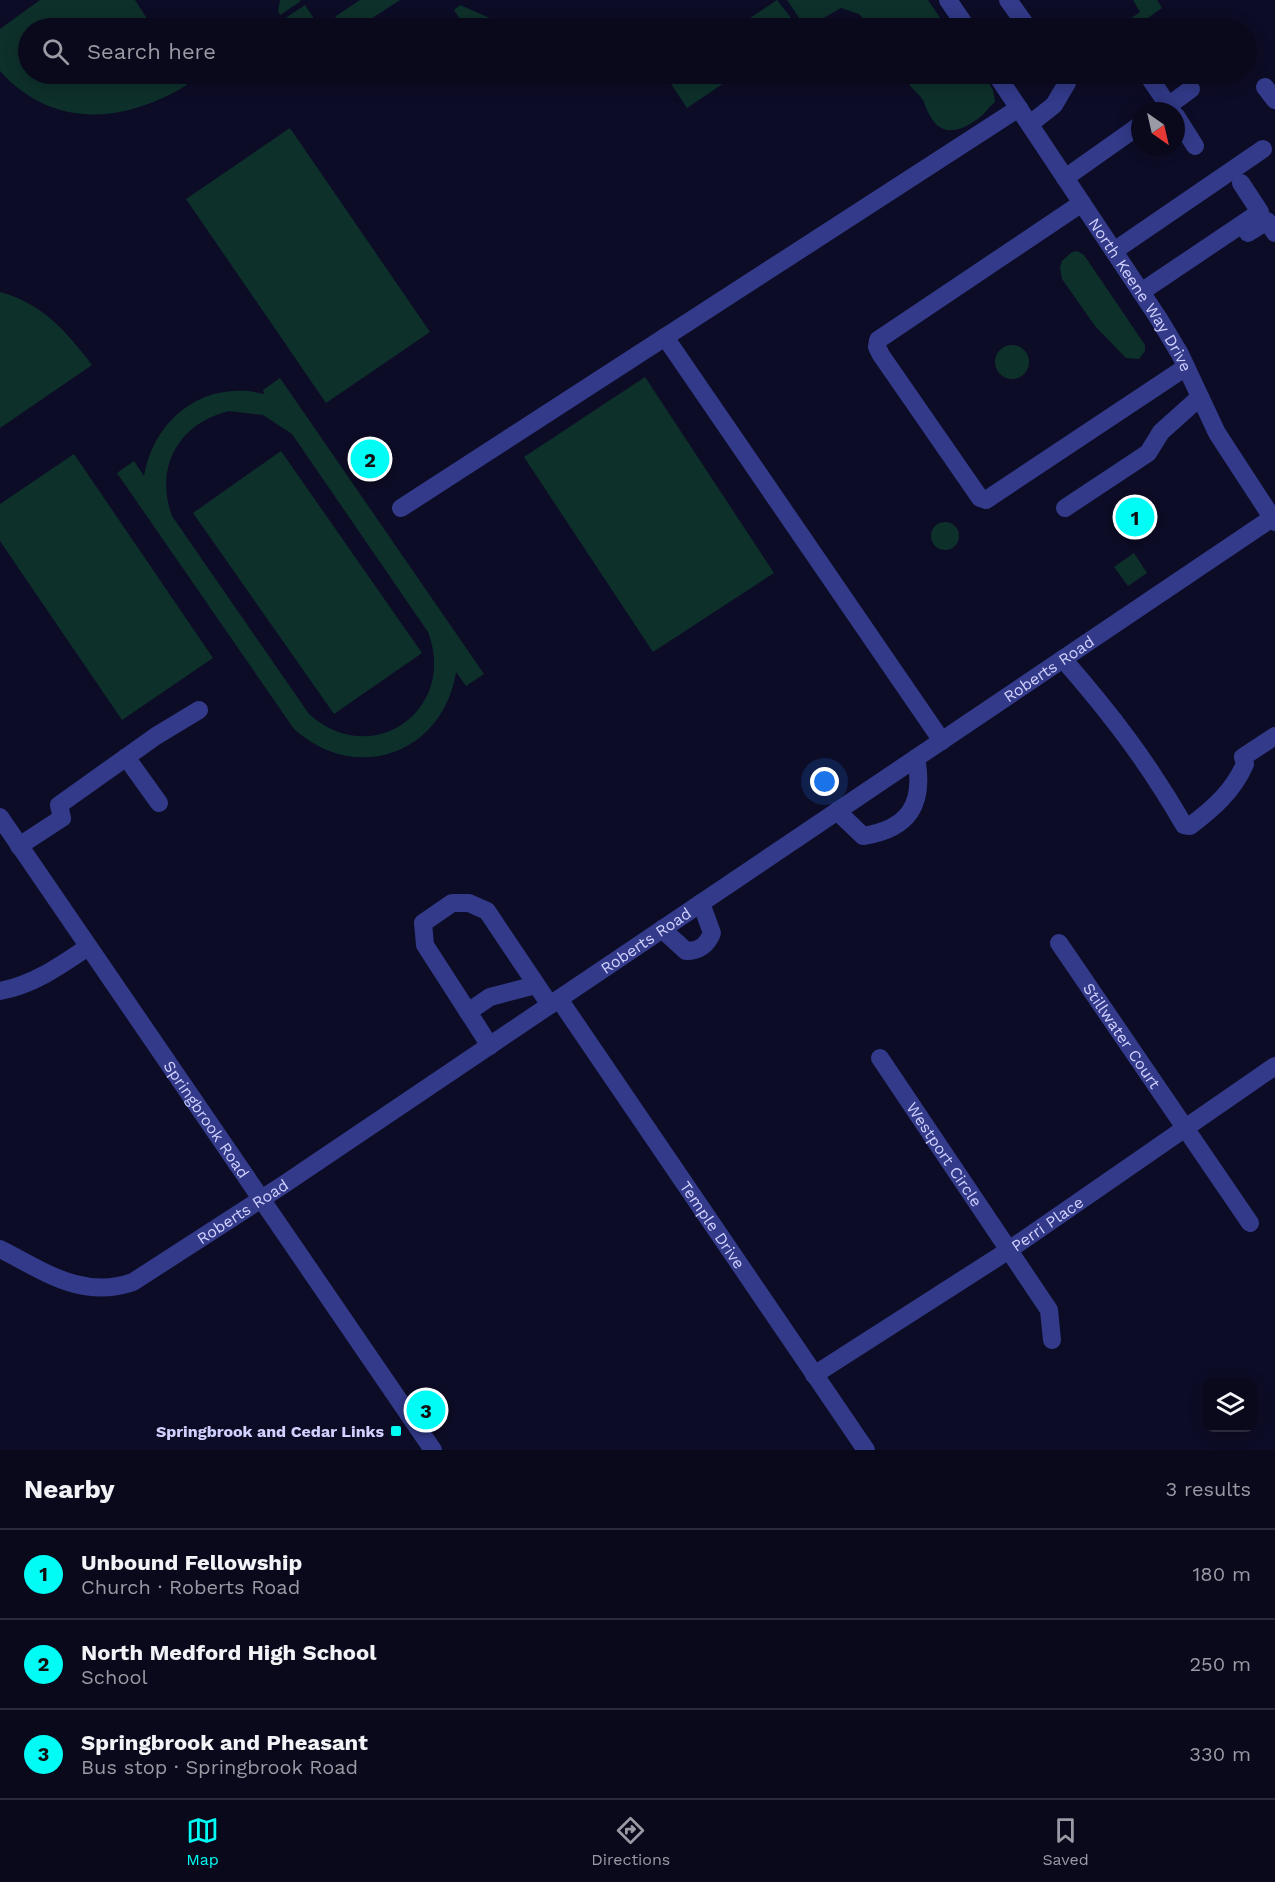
<!DOCTYPE html>
<html lang="en">
<head>
<meta charset="utf-8">
<style>
	:root { --surface:#0a091c; --page:#181729; --text:#f1f3f6; --muted:#999aa3; --line:#2a2a3b; --accent:#00fcf5 }
	body { margin:0; font-family:"Work Sans",sans-serif; background:var(--page); color:var(--text) }
	.controls { position:absolute; right:18px; bottom:18px; display:grid; overflow:hidden; border-radius:12px; box-shadow:0 3px 15px #0003 }
	.controls button { width:54px; height:54px; display:grid; place-items:center; padding:0; border:0; border-bottom:2px solid var(--line); background:var(--surface); color:var(--text); font:30px sans-serif }
	.compass { position:absolute; left:1131px; top:102px; width:54px; height:54px; border-radius:50%; background:var(--surface); box-shadow:0 3px 15px #0003; rotate:146deg }
	.you { position:absolute; left:825px; top:782px; width:21px; height:21px; margin:-15px; border:4px solid #fff; border-radius:50%; background:#1a73e8; box-shadow:0 0 0 9px #1a73e833 }
	.badge { display:grid; place-items:center; width:39px; height:39px; border-radius:50%; background:var(--accent); color:#111; font-size:20px; font-weight:700 }
	.pin { position:absolute; translate:-50% -50%; border:3px solid #fff; box-shadow:0 2px 6px #0006 }
	.list { margin:0; padding:0; list-style:none }
	h2 { display:flex; justify-content:space-between; align-items:center; height:78px; margin:0; padding:0 24px; font-size:26px }
	h2 small { font-size:20px; font-weight:400; color:var(--muted) }
	.list li { display:grid; grid-template-columns:39px 1fr auto; gap:18px; align-items:center; box-sizing:border-box; height:90px; padding:0 24px; border-top:2px solid var(--line) }
	.list b { display:block; font-size:22px; white-space:nowrap }
	.list p { margin:0; font-size:20px; white-space:nowrap; color:var(--muted) }
	.list em { font-size:20px; font-style:normal; color:var(--muted) }
	.icon { flex:none; width:33px; height:33px; fill:none; stroke:currentColor; stroke-width:2; stroke-linecap:round; stroke-linejoin:round }
	.map { position:relative; flex:none; width:1275px; height:1450px; overflow:hidden }
	.search { position:absolute; background:var(--surface); box-shadow:0 3px 15px #0003; left:18px; right:18px; top:18px; height:66px; display:flex; align-items:center; gap:15px; box-sizing:border-box; padding:0 21px; border-radius:33px; color:var(--muted); font-size:22px }
	.sheet { height:348px; background:var(--surface) }
	nav { display:flex; justify-content:space-around; align-items:center; box-sizing:border-box; height:84px; border-top:2px solid var(--line); background:var(--surface); font-size:16px; color:var(--muted) }
	nav a { display:grid; justify-items:center; gap:3px }
	nav .on { color:var(--accent) }
	.map>svg:first-child { display:block }
	.green { fill:#0e302b; fill-rule:evenodd }
	.lines { fill:none; stroke-linecap:round; stroke-linejoin:round }
	.minor { stroke:#323a89; stroke-width:18 }
	.poi-dot { fill:#00fcf5; stroke:#0d0c26; stroke-width:2 }
	.labels { text-anchor:middle; stroke-width:4.5; stroke-linejoin:round; paint-order:stroke }
	.street-label { font-size:16px; fill:#d1d1ff; stroke:#0d0c26 }
	.poi-label { font-size:16px; font-weight:bold; fill:#d1d1ff; stroke:#0d0c26; text-anchor:end }
</style>
</head>
<body>
<div class="map">
<svg width="1275" height="1450" viewBox="0 0 1275 1450">
	<rect width="100%" height="100%" fill="#0d0c26"/>
	<!-- green -->
	<path class="green" d="M40 0H135L153 28H28V74H180L187 85C125 123 53 130 0 71V29Z
		M280 0H300L301 1 280 15 278 11Z
		M360 0H400L357 28H336L333 24 336 16Z
		M777 0 799 28H735Z
		M787 0H928L947 28H872L859 14 841 8 806 28Z
		M1133 0H1157L1162 8 1135 27 1130 19 1140 12Z
		M305 5 320 28H290L284 19Z
		M460 5 499 22 497 28H466L454 10Z
		M668 74H721L727 81 687 108 665 75Z
		M902 74H983L993 90 995 102C989 106 985 114 979 118 953 137 936 135 925 105 922 95 914 92 909 84L910 82Z
		M290 128 430 332 326 403 186 199Z
		M1077 251 1084 255 1145 345V351L1139 359 1126 358 1095 326 1062 279 1060 268 1062 261 1072 252Z
		M0 292C42 303 67 332 92 365L0 428Z
		M995 362a17 17 0 1 1 34 0a17 17 0 1 1-34 0Z
		M645 377 774 573 653 652 524 457Z
		M280 378 484 674 466 686 456 672C443 754 356 785 294 729L117 473 134 461 144 476C154 418 205 379 264 394L263 390ZM229 411 263 415 292 434 428 632C458 710 372 771 309 714L172 516C154 467 179 423 229 411Z
		M281 451 422 653 334 714 193 513Z
		M74 454 213 658 122 720 0 541V504Z
		M931 536a14 14 0 1 1 28 0a14 14 0 1 1-28 0Z
		M1134 553 1147 573 1128 586 1114 567Z"/>
	<g class="lines">
		<!-- minor -->
		<g class="minor">
			<path d="M948 0 967 28"/>
			<path d="M1008 0 1028 28"/>
			<path id="s1" d="M996 74 1159 319 1180 354 1217 433 1275 522"/>
			<path d="M1147 74 1172 111"/>
			<path d="M1265 87 1275 100"/>
			<path d="M1161 111 1191 89"/>
			<path d="M1176 116 1195 146"/>
			<path d="M1030 124 1054 105 1067 83 1061 74"/>
			<path d="M1065 178 1140 125"/>
			<path d="M1082 203 878 340 877 347 881 355 980 498 986 500 1186 367"/>
			<path d="M1248 233 1267 221 1275 233"/>
			<path d="M1114 251 1263 149"/>
			<path d="M1141 292 1260 212 1241 183"/>
			<path d="M665 337 942 741"/>
			<path d="M401 508 1019 108"/>
			<path d="M1065 508 1148 453 1161 432 1200 397"/>
			<path d="M1063 659C1111 714 1147 761 1184 825L1190 826C1214 808 1233 791 1245 764L1243 757 1275 736"/>
			<path d="M126 757 159 803"/>
			<path d="M837 811 863 836C909 829 925 804 916 758"/>
			<path id="s2" d="M0 817 433 1450"/>
			<path d="M19 846 62 818 59 805 156 736 199 710"/>
			<path d="M662 929 686 951C700 951 707 945 712 933L701 903"/>
			<path id="s3" d="M1059 943 1250 1223"/>
			<path d="M0 991C33 985 60 966 88 947"/>
			<path id="s4" d="M559 999 866 1450"/>
			<path d="M468 1012 490 997 536 985"/>
			<path d="M490 1046 425 945 423 923 452 903H469L487 911 550 1005"/>
			<path id="s5" d="M880 1058 1049 1310 1052 1340"/>
			<path id="s6" d="M0 1249C44 1271 82 1300 133 1282L283 1185 1275 516"/>
			<path id="s7" d="M814 1375 1009 1250 1275 1066"/>
		</g>
	</g>
	<!-- markers -->
	<rect class="poi-dot" x="390" y="1425" width="12" height="12" rx="3"/>
	<g class="labels">
		<!-- street labels -->
		<g class="street-label">
			<text dy="6" stroke="none"><textPath href="#s1" startOffset="264">North Keene Way Drive</textPath></text>
			<text dy="6" stroke="none"><textPath href="#s6" startOffset="1244">Roberts Road</textPath></text>
			<text dy="6" stroke="none"><textPath href="#s6" startOffset="758">Roberts Road</textPath></text>
			<text dy="6" stroke="none"><textPath href="#s3" startOffset="112">Stillwater Court</textPath></text>
			<text dy="6" stroke="none"><textPath href="#s2" startOffset="366">Springbrook Road</textPath></text>
			<text dy="6" stroke="none"><textPath href="#s5" startOffset="116">Westport Circle</textPath></text>
			<text dy="6" stroke="none"><textPath href="#s6" startOffset="272">Roberts Road</textPath></text>
			<text dy="6" stroke="none"><textPath href="#s7" startOffset="278">Perri Place</textPath></text>
			<text dy="6" stroke="none"><textPath href="#s4" startOffset="273">Temple Drive</textPath></text>
		</g>
		<!-- poi labels -->
		<g class="poi-label">
			<text x="384" y="1437">Springbrook and Cedar Links</text>
		</g>
	</g>
</svg>
<div class="controls">
<button><svg class="icon" aria-label="layers" viewBox="0 0 24 24"><path d="M12 4l9 5-9 5-9-5zM3 14l9 5 9-5"/></svg></button>
</div>
<svg class="compass" viewBox="-18 -18 36 36"><path d="M0-13l5 13h-10z" fill="#e53935"/><path d="M0 13l5-13h-10z" fill="#999aa3"/></svg>
<div class="you"></div>
<div class="pin badge" style="left:1135px;top:517px">1</div>
<div class="pin badge" style="left:370px;top:459px">2</div>
<div class="pin badge" style="left:426px;top:1410px">3</div>
<div class="search"><svg class="icon" aria-label="search" viewBox="0 0 24 24"><circle cx="10" cy="10" r="6"/><path d="M15 15l6 6"/></svg>Search here</div>
</div>
<section class="sheet">
<h2>Nearby<small>3 results</small></h2>
<ul class="list">
<li><span class="badge">1</span><div><b>Unbound Fellowship</b><p>Church · Roberts Road</p></div><em>180 m</em></li>
<li><span class="badge">2</span><div><b>North Medford High School</b><p>School</p></div><em>250 m</em></li>
<li><span class="badge">3</span><div><b>Springbrook and Pheasant</b><p>Bus stop · Springbrook Road</p></div><em>330 m</em></li>
</ul>
</section>
<nav>
<a class="on"><svg class="icon" aria-label="map" viewBox="0 0 24 24"><path d="M3 6l6-2 6 2 6-2v14l-6 2-6-2-6 2zM9 4v14M15 6v14"/></svg>Map</a>
<a><svg class="icon" aria-label="directions" viewBox="0 0 24 24"><path d="M12 3l9 9-9 9-9-9zM9 14v-3h6M13 9l2 2-2 2"/></svg>Directions</a>
<a><svg class="icon" aria-label="saved" viewBox="0 0 24 24"><path d="M7 4h10v16l-5-4-5 4z"/></svg>Saved</a>
</nav>
</body>
</html>
